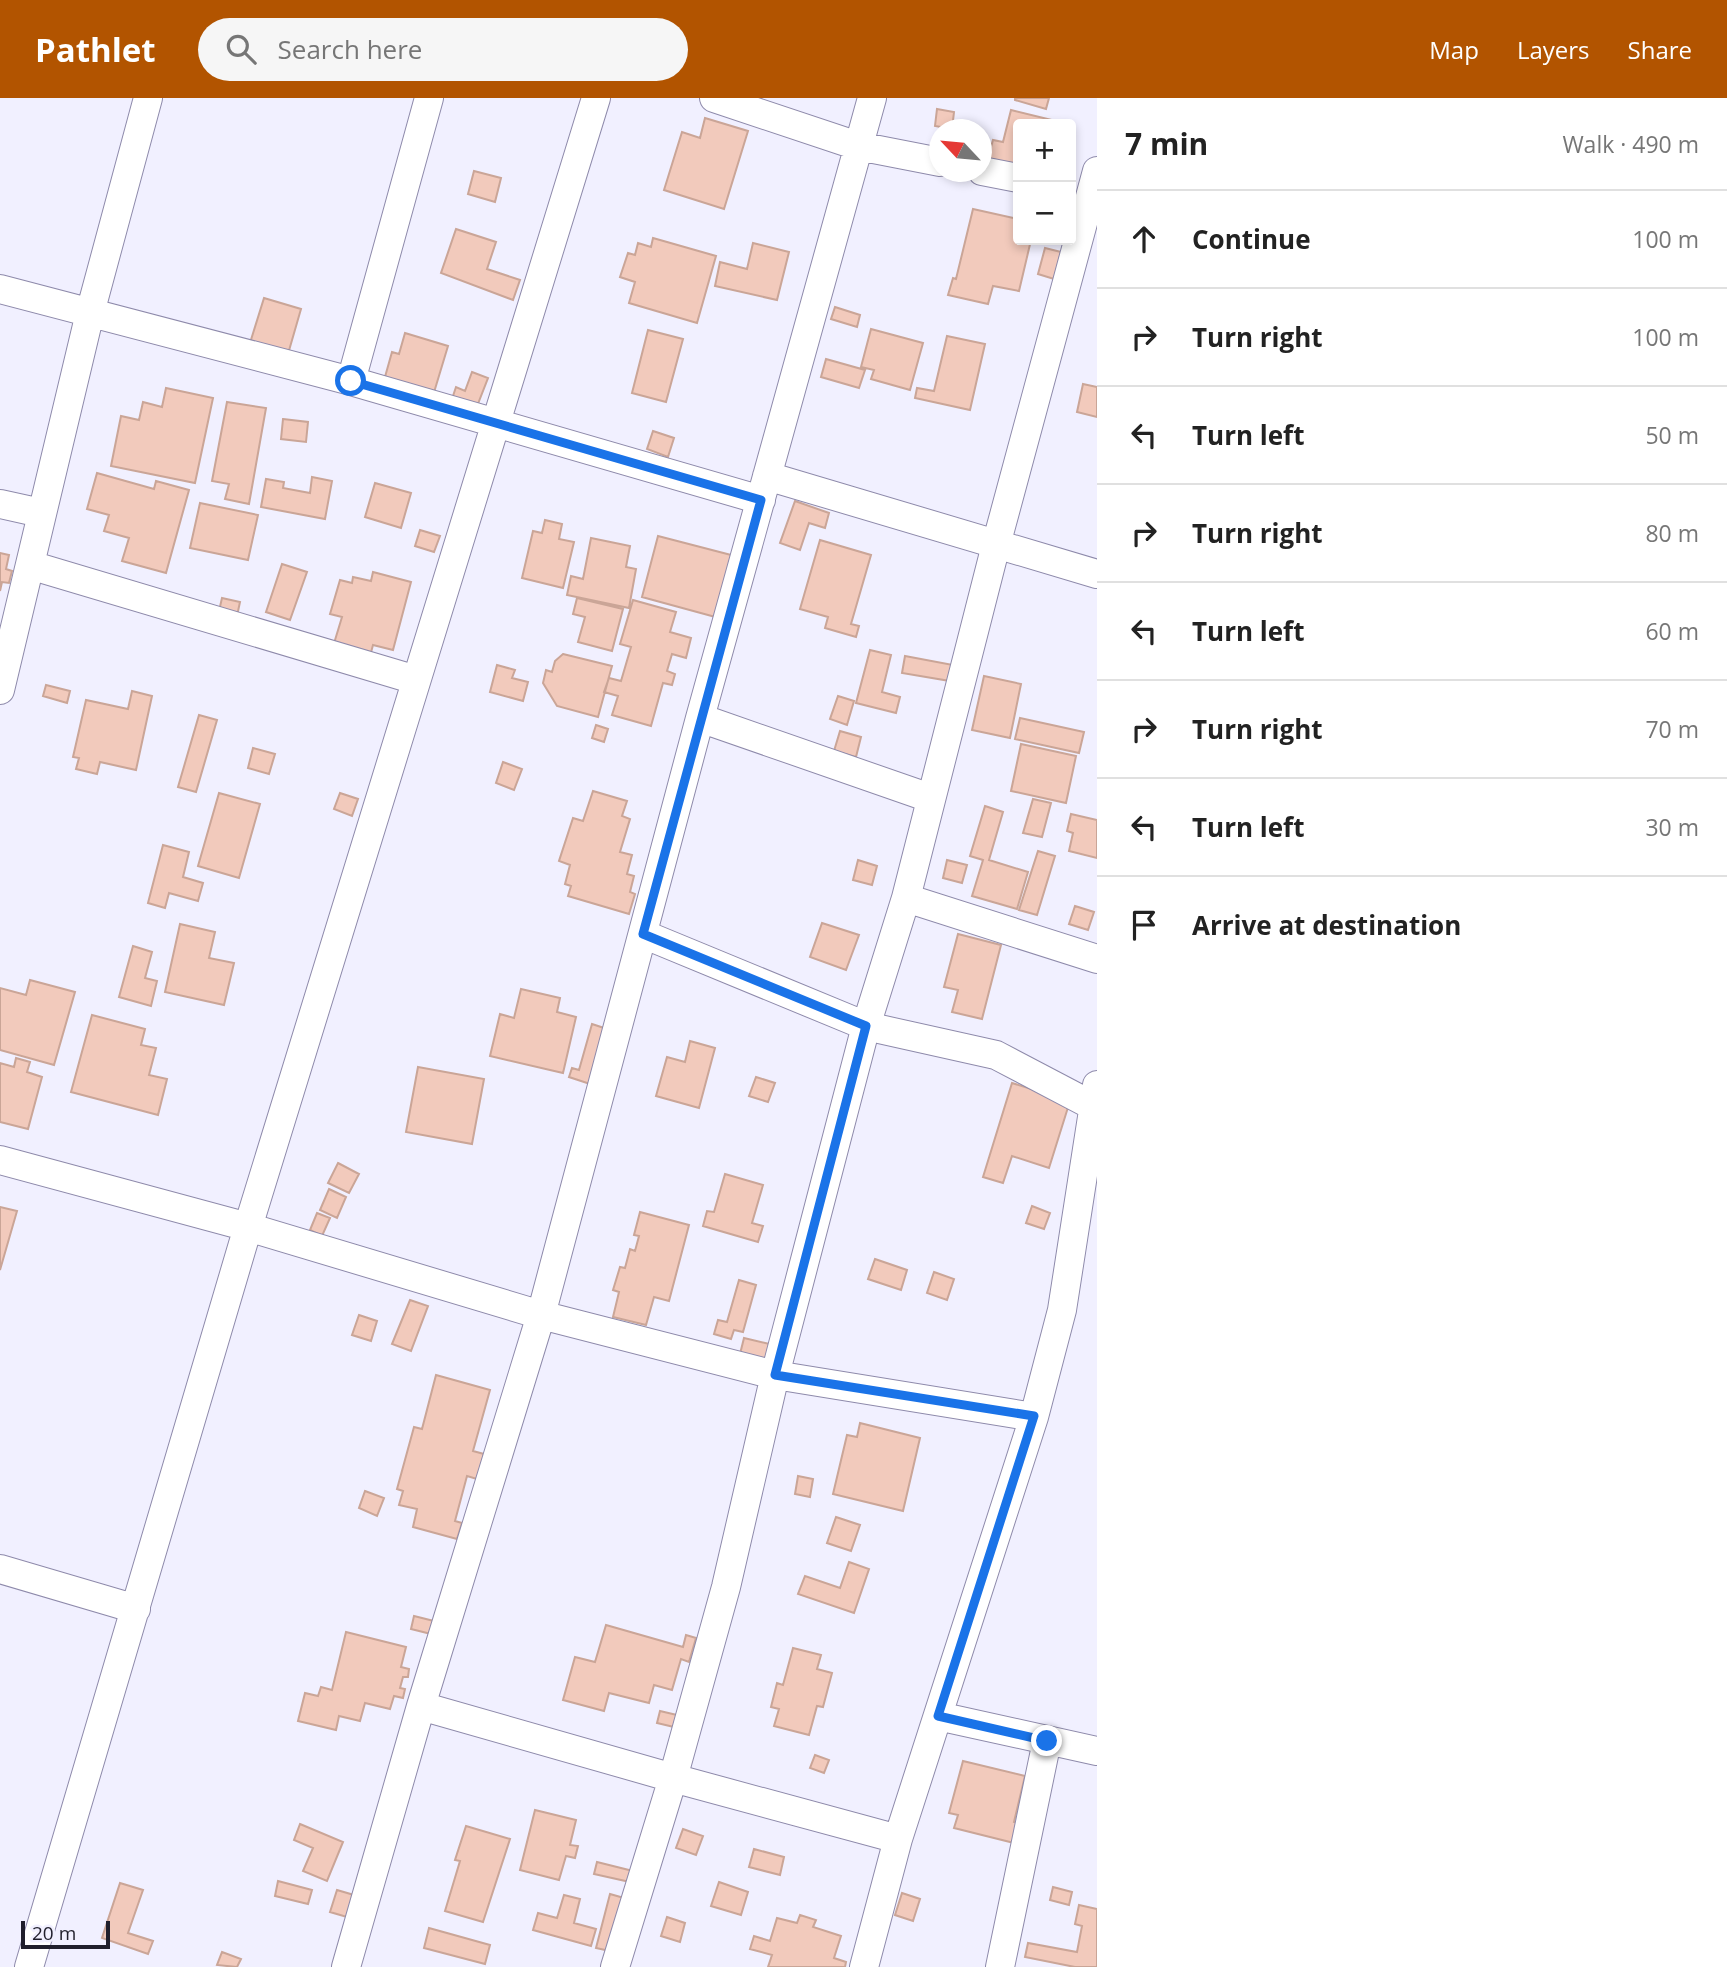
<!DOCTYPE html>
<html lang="en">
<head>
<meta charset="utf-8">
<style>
	:root { --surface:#fff; --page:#f6f6f6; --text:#222; --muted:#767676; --line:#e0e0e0; --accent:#b25400 }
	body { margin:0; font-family:"Open Sans",sans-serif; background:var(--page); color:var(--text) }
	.controls { position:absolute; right:21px; top:21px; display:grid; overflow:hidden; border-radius:7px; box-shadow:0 4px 10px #0003 }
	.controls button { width:63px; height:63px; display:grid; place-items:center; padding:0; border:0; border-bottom:2px solid var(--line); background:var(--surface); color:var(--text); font:35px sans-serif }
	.compass { position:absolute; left:929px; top:21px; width:63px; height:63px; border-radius:50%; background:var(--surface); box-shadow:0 4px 10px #0003; rotate:296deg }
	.scale { position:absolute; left:21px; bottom:18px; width:89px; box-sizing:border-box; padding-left:7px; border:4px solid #201f2c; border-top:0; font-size:19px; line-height:24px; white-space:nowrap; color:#201f2c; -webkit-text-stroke:5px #f1f0ff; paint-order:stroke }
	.stop { position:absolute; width:21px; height:21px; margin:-16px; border:5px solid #1a73e8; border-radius:50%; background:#fff }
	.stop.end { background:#1a73e8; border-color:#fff; box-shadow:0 2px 7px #0008 }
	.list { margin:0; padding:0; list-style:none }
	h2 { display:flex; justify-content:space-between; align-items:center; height:91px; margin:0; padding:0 28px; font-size:30px }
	h2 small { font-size:23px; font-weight:400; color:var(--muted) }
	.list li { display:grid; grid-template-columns:46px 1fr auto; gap:21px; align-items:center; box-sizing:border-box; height:98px; padding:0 28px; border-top:2px solid var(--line) }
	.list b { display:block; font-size:26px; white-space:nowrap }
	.list em { font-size:23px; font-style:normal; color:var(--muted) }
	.icon { flex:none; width:38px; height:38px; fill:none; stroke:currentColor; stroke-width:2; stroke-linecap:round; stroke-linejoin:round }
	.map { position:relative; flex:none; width:1097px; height:1869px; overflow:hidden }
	header { display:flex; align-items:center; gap:42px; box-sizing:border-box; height:98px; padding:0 35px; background:var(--accent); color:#fff }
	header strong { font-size:33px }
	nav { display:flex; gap:38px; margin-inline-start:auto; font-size:24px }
	.search { width:490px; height:63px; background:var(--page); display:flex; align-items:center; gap:18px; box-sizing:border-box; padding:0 24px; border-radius:38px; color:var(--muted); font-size:26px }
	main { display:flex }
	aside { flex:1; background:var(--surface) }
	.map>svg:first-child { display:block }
	.building { fill:#f2cabc; stroke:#caa597; stroke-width:2 }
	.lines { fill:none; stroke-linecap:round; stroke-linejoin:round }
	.minor-casing { stroke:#8e8aab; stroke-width:30 }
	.minor { stroke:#fff; stroke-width:28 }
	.route { stroke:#1a73e8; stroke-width:9 }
</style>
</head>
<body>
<header>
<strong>Pathlet</strong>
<div class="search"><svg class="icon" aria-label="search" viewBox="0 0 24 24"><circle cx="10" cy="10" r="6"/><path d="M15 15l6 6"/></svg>Search here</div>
<nav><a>Map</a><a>Layers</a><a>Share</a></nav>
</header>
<main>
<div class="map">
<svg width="1097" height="1869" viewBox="0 0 1097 1869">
	<rect width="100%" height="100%" fill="#f1f0ff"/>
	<!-- building -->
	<path class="building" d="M1015 0H1049L1046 11 1015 2Z
		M937 11 954 14 952 31 935 28Z
		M1011 12 1068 26H1018V67L988 60 993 42 1003 44Z
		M705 20 748 33 724 111 664 92 682 34 700 40Z
		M474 73 501 80 495 104 468 96Z
		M973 111 1018 121V142H1031L1019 193 993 188 988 206 948 197 953 180 956 181Z
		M456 131 496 144 487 171 520 182 513 202 441 175Z
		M653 140 716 158 697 225 629 205 635 184 620 179 628 155 635 157 638 145 651 149Z
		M753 145 789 154 777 202 715 188 720 164 747 171Z
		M1045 150 1061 154 1054 181 1038 176Z
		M264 200 301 211 288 256 250 245Z
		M835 209 860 217 857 229 831 221Z
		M871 231 923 245 910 292 871 281 874 272 861 269Z
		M648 232 683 241 666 304 632 295Z
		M405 235 448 248 432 301 383 286 392 254 399 256Z
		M947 238 985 246 970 312 915 300 917 290 934 293Z
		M826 261 865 272 859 290 821 279Z
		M472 274 488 280 474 316 450 307 456 289 465 293Z
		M1083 286 1097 289V319L1077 314Z
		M166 290 213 300 195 385 111 368 121 318 139 322 143 304 162 309Z
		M227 304 266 310 249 406 225 401 229 386 212 383Z
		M283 321 308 324 306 344 281 341Z
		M653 333 674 340 668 359 647 351Z
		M97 375 154 391 156 383 189 392 166 475 122 463 129 440 104 433 109 417 87 411Z
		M312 379 332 383 325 421 261 409 266 381 284 384 283 390 310 395Z
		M375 385 411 395 401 430 365 419Z
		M795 403 829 415 825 430 809 425 800 452 780 445Z
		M200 405 258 417 248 462 190 450Z
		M545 422 562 426 559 441 574 444 563 490 522 480 533 433 542 435Z
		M420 432 440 438 434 454 415 448Z
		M658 438 735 458 719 520 642 499Z
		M591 440 630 448 626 469 636 471 629 510 567 497 571 478 583 481Z
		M820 442 871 457 851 526 859 528 856 539 825 530 828 519 800 511Z
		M0 455 9 457 6 471 12 473 9 485 2 484 0 493Z
		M282 466 307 474 290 522 266 514Z
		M373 474 411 484 393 552 373 547 369 562 332 552 342 519 330 516 340 482 352 485 353 479 371 483Z
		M222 500 240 504 237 518 219 513Z
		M577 500 623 511 612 553 578 544 585 519 573 516Z
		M633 502 676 514 670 534 691 540 686 560 672 556 667 573 675 576 672 587 663 585 651 628 612 617 618 598 604 594 609 580 621 583 631 549 620 546Z
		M870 552 891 557 882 594 900 599 896 615 856 605Z
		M563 556 612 568 598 619 557 608 543 585 546 572 552 574 555 563Z
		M905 558 953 567 950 583 902 575Z
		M497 567 515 572 512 580 528 584 523 603 490 594Z
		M984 578 1021 586 1010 640 972 632Z
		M46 587 70 593 67 605 43 598Z
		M132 593 152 598 136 672 100 664 97 676 76 671 79 660 73 659 86 602 128 611Z
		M838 598 854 603 847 627 830 621Z
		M199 617 217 622 196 694 178 689Z
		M1020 620 1084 634 1079 655 1015 641Z
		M596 627 608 631 604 644 592 640Z
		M840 633 861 639 856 659 834 653Z
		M1021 646 1076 658 1066 705 1011 693Z
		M253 650 275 656 269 676 248 670Z
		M503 664 522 671 514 692 496 685Z
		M593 693 627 703 622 718 630 721 620 754 632 757 627 776 634 778 630 794 635 796 629 816 568 798 571 788 565 786 570 767 559 763 573 720 583 723Z
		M219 695 260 706 239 780 198 768Z
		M340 695 358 701 352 718 334 711Z
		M1033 701 1051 705 1042 739 1023 735Z
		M985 708 1003 714 989 762 1028 774 1017 811 972 798 983 762 970 758Z
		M1071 716 1097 722V760L1069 753 1073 735 1067 733Z
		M163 747 189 754 183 779 203 785 198 803 169 795 165 810 148 805Z
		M1038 753 1055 758 1037 817 1019 812Z
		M858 762 877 768 872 787 853 782Z
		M947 762 967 767 962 785 943 780Z
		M1075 808 1094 814 1088 832 1069 826Z
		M822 825 859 837 846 872 810 859Z
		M180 826 215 834 209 860 234 865 224 907 165 894Z
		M958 836 1001 847 982 921 952 914 958 892 944 889Z
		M133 848 152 854 145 880 157 883 151 908 119 899Z
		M30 882 75 894 54 967 0 952V890L26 897Z
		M521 891 560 900 557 914 576 919 563 975 490 958 500 916 514 920Z
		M92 917 145 931 141 947 156 950 149 977 167 981 158 1017 71 994Z
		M592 926 607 931 590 986 569 979 572 970 579 972Z
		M690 943 715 950 699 1010 656 998 667 959 685 964Z
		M16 960 30 964 27 974 42 979 28 1031 0 1024V965L14 969Z
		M418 969 484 981 472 1046 406 1034Z
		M756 979 775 985 768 1004 749 998Z
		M1012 985 1070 1003 1049 1070 1012 1058 1003 1085 983 1079Z
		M338 1065 359 1076 349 1095 328 1085Z
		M725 1076 763 1087 752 1125 763 1128 758 1144 703 1128 707 1113 714 1114Z
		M329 1091 346 1099 337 1120 320 1112Z
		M1032 1108 1050 1115 1044 1131 1026 1125Z
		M0 1109 17 1113 0 1172Z
		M640 1114 689 1127 669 1203 654 1199 646 1227 613 1219 619 1194 613 1192 620 1169 625 1170 630 1151 635 1153 639 1138 634 1137Z
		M317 1115 330 1120 322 1138 310 1132Z
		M875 1161 907 1172 901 1192 868 1181Z
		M934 1174 954 1181 947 1202 927 1195Z
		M739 1182 756 1187 743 1234 734 1232 731 1241 714 1236 718 1222 727 1224Z
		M410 1202 428 1208 411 1253 392 1246Z
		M359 1217 377 1223 371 1243 352 1237Z
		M744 1240 774 1247 768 1268 739 1260Z
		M436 1277 490 1292 473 1353 484 1356 477 1381 467 1378 455 1423 462 1425 457 1441 413 1429 417 1411 399 1407 403 1393 397 1391 414 1329 422 1331Z
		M860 1325 920 1340 903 1413 833 1396 847 1337 857 1339Z
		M798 1378 813 1381 810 1399 795 1396Z
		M365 1393 384 1400 377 1418 359 1410Z
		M836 1419 860 1427 851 1453 827 1445Z
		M849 1464 869 1471 854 1515 798 1496 805 1478 840 1490Z
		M414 1518 434 1523 431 1536 411 1531Z
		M606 1527 683 1549 686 1537 696 1540 689 1564 681 1561 672 1592 654 1587 649 1605 609 1595 604 1613 563 1602 575 1559 595 1564Z
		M346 1534 406 1549 401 1569 409 1571 408 1579H403L400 1590 405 1591 403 1600 394 1598 390 1611 365 1605 360 1623 339 1618 336 1632 298 1623 305 1595 318 1598 321 1589 332 1592Z
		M793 1550 821 1557 817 1571 832 1575 823 1609 817 1608 809 1637 774 1628 779 1611 771 1609 777 1585 783 1587Z
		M660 1613 677 1617 674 1629 657 1625Z
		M815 1657 829 1662 824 1675 810 1670Z
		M963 1663 1025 1678 1014 1724 1019 1725 1014 1745 954 1730 958 1717 949 1715Z
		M535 1712 576 1722 570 1747 578 1748 575 1760 566 1758 559 1782 520 1772Z
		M300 1726 343 1744 327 1783 303 1773 313 1750 294 1742Z
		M466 1728 510 1741 483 1824 445 1813 460 1763 455 1762Z
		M683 1731 703 1738 696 1757 676 1750Z
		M754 1751 784 1759 780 1777 749 1769Z
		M597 1764 633 1773 630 1784 594 1776Z
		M278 1783 312 1792 308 1806 275 1798Z
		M719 1784 748 1794 741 1817 711 1808Z
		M120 1785 143 1792 128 1835 153 1843 148 1856 102 1840Z
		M1053 1789 1072 1794 1069 1807 1050 1802Z
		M337 1792 354 1797 347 1819 330 1814Z
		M902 1795 920 1801 913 1823 895 1817Z
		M610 1796 624 1800 610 1853 596 1850Z
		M564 1797 580 1801 574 1825 596 1831 591 1848 533 1832 538 1815 557 1820Z
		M1079 1807 1097 1811V1869H1075L1025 1859 1028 1845 1077 1854 1082 1828 1075 1826Z
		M800 1817 816 1822 813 1829 841 1838 834 1860 846 1864 845 1869H768L772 1857 750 1851 754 1838 770 1843 777 1820 797 1825Z
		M667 1819 685 1825 680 1844 661 1838Z
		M429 1830 490 1847 485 1866 424 1850Z
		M222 1854 241 1861 237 1869 217 1867Z"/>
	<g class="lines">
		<defs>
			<path id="minor" d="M714 0 858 48 940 64
				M982 73 1018 80
				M0 191 351 283 761 402
				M351 283 429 0
				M767 378 1097 476
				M0 406 41 415
				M30 467 416 582
				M0 592 90 215 148 0
				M700 620 930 700
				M906 800 1097 861
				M643 836 866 928 996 957 1097 1010
				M0 1062 248 1129 541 1217 775 1277 1034 1319
				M0 1471 136 1511
				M421 1608 673 1680 898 1741
				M938 1618 1097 1653
				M29 1869 248 1129 596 0
				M346 1869 421 1608 541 1217 700 620 872 0
				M615 1869 673 1680 726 1489 775 1277 866 928 906 800 996 447 1097 73
				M864 1869 898 1741 1034 1319 1062 1212 1097 987
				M1000 1869 1047 1643"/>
		</defs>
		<!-- minor casing -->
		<use href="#minor" class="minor-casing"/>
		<!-- minor -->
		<use href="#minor" class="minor"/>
	</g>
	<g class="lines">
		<!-- route -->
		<path class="route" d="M351 283 761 402 643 836 866 928 775 1277 1034 1318 938 1618 1047 1643"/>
	</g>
</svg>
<div class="controls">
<button>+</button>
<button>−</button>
</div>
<svg class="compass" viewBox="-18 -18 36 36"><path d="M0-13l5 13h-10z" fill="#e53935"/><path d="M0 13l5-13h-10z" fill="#767676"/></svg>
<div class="scale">20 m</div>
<div class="stop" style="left:351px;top:283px"></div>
<div class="stop end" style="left:1047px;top:1643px"></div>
</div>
<aside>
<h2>7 min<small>Walk · 490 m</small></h2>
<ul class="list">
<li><svg class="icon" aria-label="ahead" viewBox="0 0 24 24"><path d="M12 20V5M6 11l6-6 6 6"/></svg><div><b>Continue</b></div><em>100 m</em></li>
<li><svg class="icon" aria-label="right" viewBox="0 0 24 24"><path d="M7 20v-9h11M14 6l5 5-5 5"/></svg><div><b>Turn right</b></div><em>100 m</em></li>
<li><svg class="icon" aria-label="left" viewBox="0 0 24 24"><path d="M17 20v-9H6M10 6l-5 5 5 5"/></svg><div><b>Turn left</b></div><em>50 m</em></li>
<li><svg class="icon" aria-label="right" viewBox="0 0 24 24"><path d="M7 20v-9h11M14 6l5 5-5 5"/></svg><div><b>Turn right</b></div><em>80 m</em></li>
<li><svg class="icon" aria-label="left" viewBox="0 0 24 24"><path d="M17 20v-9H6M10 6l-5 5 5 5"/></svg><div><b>Turn left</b></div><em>60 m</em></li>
<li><svg class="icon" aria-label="right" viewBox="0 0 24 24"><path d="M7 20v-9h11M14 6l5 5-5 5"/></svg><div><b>Turn right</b></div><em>70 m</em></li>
<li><svg class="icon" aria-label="left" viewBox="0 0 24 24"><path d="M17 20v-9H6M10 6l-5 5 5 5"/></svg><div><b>Turn left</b></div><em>30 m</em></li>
<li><svg class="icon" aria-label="arrive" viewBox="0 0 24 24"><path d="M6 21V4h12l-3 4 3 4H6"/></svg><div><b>Arrive at destination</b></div></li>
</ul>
</aside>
</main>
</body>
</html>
